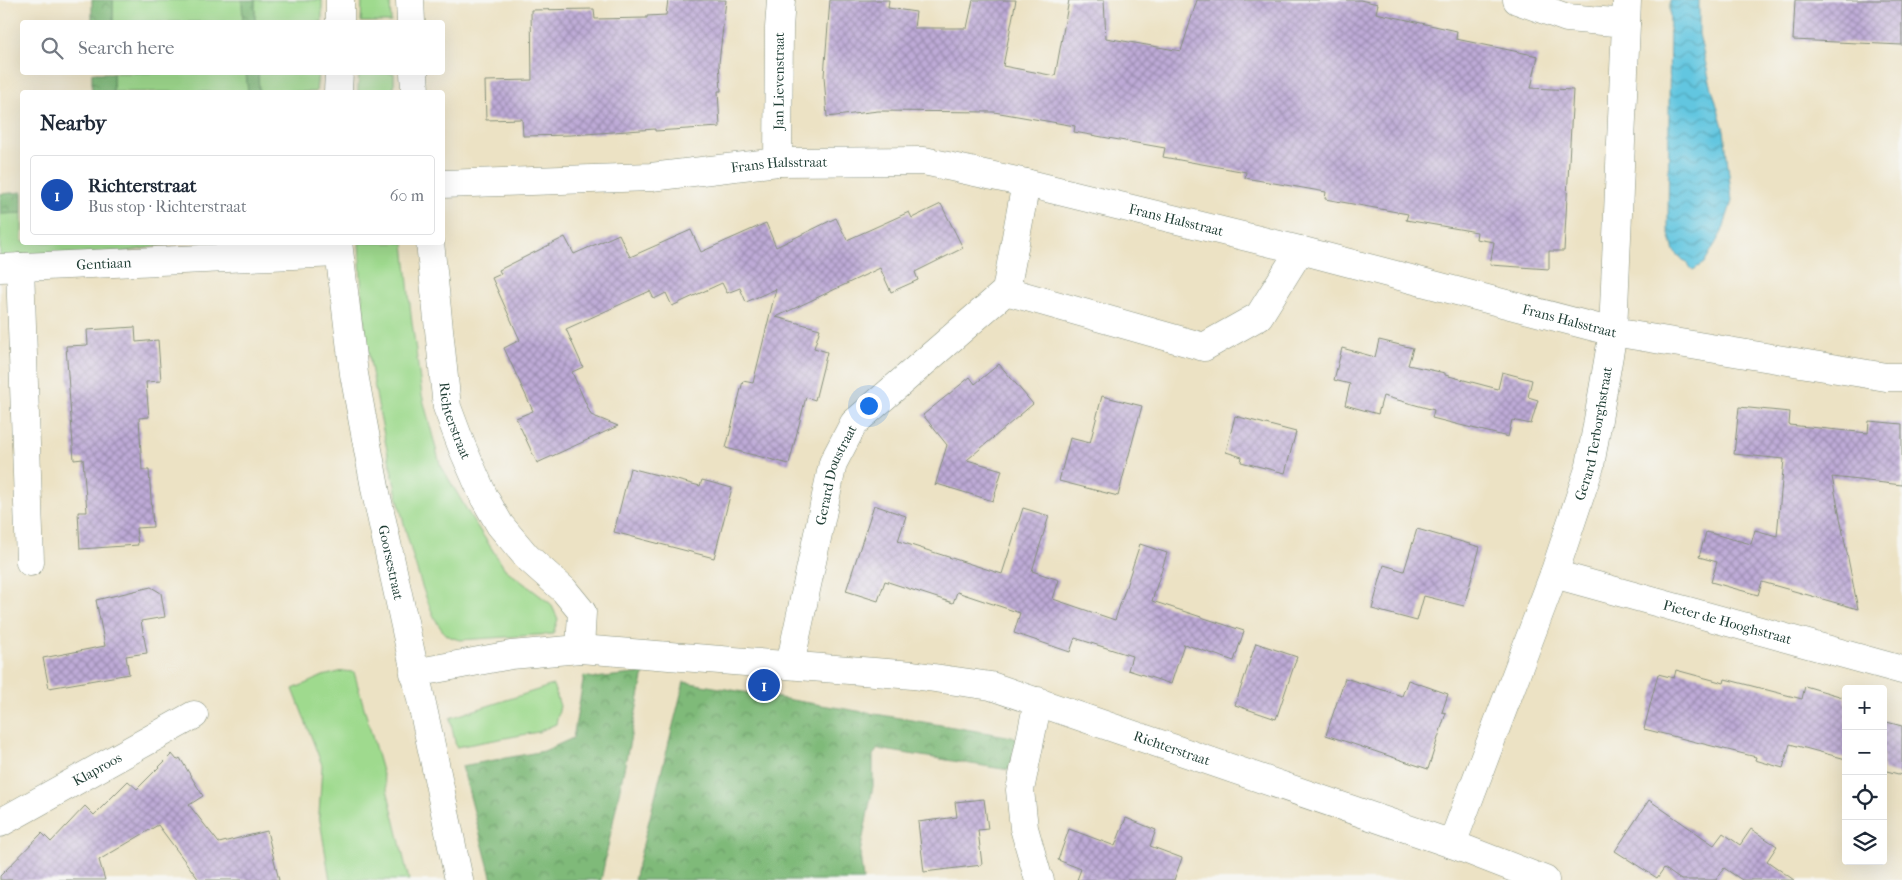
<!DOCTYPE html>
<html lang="en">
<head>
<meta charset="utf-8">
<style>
	:root { --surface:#fff; --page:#f6f6f7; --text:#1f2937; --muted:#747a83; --line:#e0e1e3; --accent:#111827 }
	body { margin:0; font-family:"IM FELL French Canon",serif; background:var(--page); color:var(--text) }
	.controls { position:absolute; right:15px; bottom:15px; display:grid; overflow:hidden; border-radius:5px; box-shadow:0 5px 20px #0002 }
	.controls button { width:45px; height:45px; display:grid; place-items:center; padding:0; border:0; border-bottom:1px solid var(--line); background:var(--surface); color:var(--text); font:25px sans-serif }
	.you { position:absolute; left:868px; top:405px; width:18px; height:18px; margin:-12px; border:4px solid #fff; border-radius:50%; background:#1a73e8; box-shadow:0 0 0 8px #1a73e833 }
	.badge { display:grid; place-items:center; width:32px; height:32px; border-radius:50%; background:var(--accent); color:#fff; font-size:16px; font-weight:700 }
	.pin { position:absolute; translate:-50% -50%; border:2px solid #fff; box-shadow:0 1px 5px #0006 }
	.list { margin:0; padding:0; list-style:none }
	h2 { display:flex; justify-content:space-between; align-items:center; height:65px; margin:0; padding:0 20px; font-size:21px }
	h2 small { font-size:16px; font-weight:400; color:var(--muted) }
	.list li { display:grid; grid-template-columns:32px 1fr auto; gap:15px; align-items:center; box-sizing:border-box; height:80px; margin:0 10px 10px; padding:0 10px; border:1px solid var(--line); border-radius:5px }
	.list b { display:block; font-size:19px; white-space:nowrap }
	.list p { margin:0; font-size:16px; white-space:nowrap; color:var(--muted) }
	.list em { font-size:16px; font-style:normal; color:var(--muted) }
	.icon { flex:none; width:28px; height:28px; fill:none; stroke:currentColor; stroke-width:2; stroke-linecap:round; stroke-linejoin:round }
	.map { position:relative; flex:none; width:1902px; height:880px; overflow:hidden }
	.search { position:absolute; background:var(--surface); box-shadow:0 5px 20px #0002; left:20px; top:20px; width:425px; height:55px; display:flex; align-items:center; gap:12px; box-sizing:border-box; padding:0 18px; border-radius:5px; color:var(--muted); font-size:19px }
	.panel { position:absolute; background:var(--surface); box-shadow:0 5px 20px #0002; left:20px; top:90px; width:425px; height:155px; border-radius:5px }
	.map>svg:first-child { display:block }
	.grass { fill:#9fda8e; stroke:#5f8c61 }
	.forest { fill:url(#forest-crowns); stroke:#4f7c56 }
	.water { fill:url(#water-waves); stroke:#40828a }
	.building { fill:url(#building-cross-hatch) }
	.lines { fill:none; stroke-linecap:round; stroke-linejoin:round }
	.minor-casing { stroke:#86907c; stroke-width:29 }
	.secondary-casing { stroke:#86907c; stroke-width:29 }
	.minor { stroke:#fff; stroke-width:28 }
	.secondary { stroke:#fff; stroke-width:28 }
	.labels { text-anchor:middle; stroke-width:4; stroke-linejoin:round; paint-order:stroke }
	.street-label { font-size:14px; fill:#1f3d34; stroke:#f6f6f2 }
</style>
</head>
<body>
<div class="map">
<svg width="1902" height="880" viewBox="0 0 1902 880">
	<defs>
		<pattern id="forest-crowns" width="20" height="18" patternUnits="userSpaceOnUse" patternTransform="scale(1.25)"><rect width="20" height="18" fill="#7fba79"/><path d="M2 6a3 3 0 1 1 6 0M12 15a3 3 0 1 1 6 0" fill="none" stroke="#679864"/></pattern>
		<pattern id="water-waves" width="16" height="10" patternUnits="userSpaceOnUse" patternTransform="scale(1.25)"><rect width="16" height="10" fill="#62c6e0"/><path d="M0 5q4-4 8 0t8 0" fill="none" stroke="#50a2b6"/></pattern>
		<pattern id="building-cross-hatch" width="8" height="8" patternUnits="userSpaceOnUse" patternTransform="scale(1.25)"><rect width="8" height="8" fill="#beaad7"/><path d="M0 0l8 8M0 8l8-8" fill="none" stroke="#9a8caf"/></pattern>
	</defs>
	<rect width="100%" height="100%" fill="#f6f6f2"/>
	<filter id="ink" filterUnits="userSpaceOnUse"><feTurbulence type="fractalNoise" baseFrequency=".02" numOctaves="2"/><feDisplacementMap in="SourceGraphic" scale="10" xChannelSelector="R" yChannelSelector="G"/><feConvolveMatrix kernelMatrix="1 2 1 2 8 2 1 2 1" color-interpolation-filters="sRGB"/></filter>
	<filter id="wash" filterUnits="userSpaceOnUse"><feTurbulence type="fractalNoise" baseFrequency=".0096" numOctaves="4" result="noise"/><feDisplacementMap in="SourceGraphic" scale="20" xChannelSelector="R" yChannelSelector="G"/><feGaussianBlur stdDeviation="1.12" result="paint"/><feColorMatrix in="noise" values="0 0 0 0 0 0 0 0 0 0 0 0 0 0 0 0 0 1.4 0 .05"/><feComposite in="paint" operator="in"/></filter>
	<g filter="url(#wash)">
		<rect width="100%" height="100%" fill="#ece2c4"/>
		<!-- grass -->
		<path class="grass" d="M113 0H242L243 22H113Z
			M255 0H322V22H255Z
			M362 0H390L391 22H361Z
			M113 73H246L248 92H113Z
			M258 73H318L316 92H259Z
			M359 73H394V92H358Z
			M22 213V242L175 243 114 254 0 260V214Z
			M359 243H404L411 315 422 395 440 464 471 517 505 569 551 604 558 619 553 634 460 640C456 639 449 637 446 634 414 609 369 368 364 319 361 293 361 268 359 243Z
			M343 671 354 672 387 789 409 880H330L319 815 322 765 293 689 323 676Z
			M553 685 560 706 556 724 538 732 456 747 450 718Z"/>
		<!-- forest -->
		<path class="forest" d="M92 0H113V22H92Z
			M242 0H255V22H243Z
			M92 73H113V92H92Z
			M246 73H258L259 92H248Z
			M22 192V213L0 214V194Z
			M644 673 601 880H492L462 766 544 751 573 738 584 676 594 678Z
			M684 682 1013 737 1017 740 1009 770 878 749 873 755V786L860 853 863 880H634Z"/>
		<!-- water -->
		<path class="water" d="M1670 0H1699V34L1709 78 1724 130 1732 201 1722 232 1704 263 1693 270 1674 251 1668 230Z"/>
		<g id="blocks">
			<!-- building -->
			<path class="building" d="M668 0H726L719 63 721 91H718L720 127 655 131V129L571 135 523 136 522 119 486 120 485 81 532 80 531 10 594 9 595 19 647 18V16L666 15Z
				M830 0H889L888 8 916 12 914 28H967L973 0H1016L1003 66 1055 76 1069 0H1104L1106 38 1181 51 1197 0H1360L1378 4 1376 13 1457 31 1456 39 1538 56 1531 88 1573 90 1564 251H1549V269L1490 265 1494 242 1476 239 1477 232 1406 220 1408 214 1325 199 1326 192 1245 178 1246 172 1163 157 1165 148 1074 132 1075 126 994 112 878 111 827 117 824 76Z
				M1795 0H1902V45L1793 40Z
				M941 204 963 248 915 272 918 280 891 292 880 268 776 317 820 329 814 348 827 352 815 400 806 397 789 464 726 448 743 381 753 383 776 289 746 302 740 288 727 293 722 283 672 306 666 293 654 299 650 291 566 329 583 367 572 372 591 415 618 426 537 463 516 418 533 411 504 348 520 340 492 278 501 274 499 270 565 237 574 254 619 234 630 257 691 230 701 252 766 223 776 247 836 218 847 240 909 212 912 218Z
				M135 327 136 342 158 340 161 381 146 382 149 417 139 418 142 470H149L153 527 136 528 138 545 80 549 78 512H87L83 459 74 460 66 346 88 345 87 330Z
				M1379 340 1413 348 1408 365 1445 373V375L1498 389 1502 372 1532 380 1528 397 1538 400 1531 424 1512 420 1508 437 1432 418 1434 410 1383 396 1378 414 1345 405 1350 384 1334 380 1342 348 1375 357Z
				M999 364 1033 404 967 460 1002 470 993 501 937 484 935 486 947 445 923 415 970 377 975 384Z
				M1102 396 1142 406 1118 496 1059 481 1070 438 1090 443Z
				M1739 407 1790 412 1789 425 1868 433 1869 421 1902 424V485L1832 477 1858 609 1762 582 1758 595 1711 582 1717 562 1699 557 1706 532 1751 544 1755 530 1777 536 1784 459 1734 454Z
				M1235 416 1296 432 1285 473 1241 462 1242 457 1226 452Z
				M630 468 700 486 702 480 732 488 714 558 614 532Z
				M874 505 906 516 898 541 1002 574 1023 508 1049 516 1032 571 1059 580 1053 599 1115 620 1140 544 1167 553 1152 601 1244 631 1234 661 1184 644 1171 684 1128 670 1132 656 1075 638 1070 652 1014 633 1020 613 957 592 953 603 885 581 878 601 846 591Z
				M1417 529 1480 547 1464 606 1424 596 1417 621 1372 609 1384 565 1404 571Z
				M151 587 161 593 165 617 141 621 147 653 126 656 129 674 49 688 43 658 105 646 96 600Z
				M1256 643 1297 657 1276 719 1235 705Z
				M1676 670 1724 683 1725 679 1802 699 1805 686 1846 698V759L1790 744 1783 768 1755 760 1756 757 1644 729 1658 674 1674 678Z
				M1345 678 1402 696 1408 680 1448 694 1442 712 1446 713 1428 769 1326 735Z
				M1883 721 1902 726V775L1883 770Z
				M172 754 177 760 180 758 203 796 189 805 219 843 267 831 279 880H199L158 825 99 860 105 880H0V876L42 833 51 842 85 806 94 815 128 781 137 789Z
				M984 799 988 829 978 830 982 865 924 872 918 822 957 817 955 802Z
				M1649 800 1714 845 1723 833 1740 845 1751 829 1777 846 1767 861 1794 880H1742L1724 868 1716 880H1681L1664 868 1657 878 1615 851Z
				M1126 818 1156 830 1150 846 1182 858 1174 880H1077L1081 869 1058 860 1069 829 1115 846Z"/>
		</g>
	</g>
	<g filter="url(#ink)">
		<use href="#blocks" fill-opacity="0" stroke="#86907c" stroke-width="1"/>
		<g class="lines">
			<defs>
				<g id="minor">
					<path d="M410 0 411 22"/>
					<path d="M1517 0 1567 18 1626 23"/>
					<path d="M414 72 415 92"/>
					<path id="s1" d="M778 162 779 28 781 0"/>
					<path id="s2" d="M442 184 651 177 778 162 924 161 1026 183 1300 250 1613 332 1886 377H1902"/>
					<path id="s3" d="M430 242 447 407 462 447 484 497 500 525 527 557 564 590 582 612 580 649"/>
					<path d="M20 267 30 562"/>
					<path id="s4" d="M0 268 338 253"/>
					<path d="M1006 291 1204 347 1259 316 1300 250"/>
					<path id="s5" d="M1554 574 1902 670"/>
					<path id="s6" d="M790 665 833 463 854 423 1006 291 1026 183"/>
					<path id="s7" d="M414 673 511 655 580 649 913 675 991 686 1452 844 1545 880"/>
					<path d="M1038 701 1020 790 1024 828 1038 877 1040 880"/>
					<path id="s8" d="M0 823 194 715"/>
					<path id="s9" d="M1452 844 1554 574 1590 466 1613 332 1627 0"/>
				</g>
				<g id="secondary">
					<path d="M340 22V0"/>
					<path d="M338 92 339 72"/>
					<path id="s10" d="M338 242 354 374 376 493 434 759 459 880"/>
				</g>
			</defs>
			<!-- minor casing -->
			<use href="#minor" class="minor-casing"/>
			<!-- secondary casing -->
			<use href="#secondary" class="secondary-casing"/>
			<!-- minor -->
			<use href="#minor" class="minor"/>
			<!-- secondary -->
			<use href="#secondary" class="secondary"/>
		</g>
	</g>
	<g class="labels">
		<!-- street labels -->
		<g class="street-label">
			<text dy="5" stroke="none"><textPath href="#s1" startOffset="81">Jan Lievenstraat</textPath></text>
			<text dy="5" stroke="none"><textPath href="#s2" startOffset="338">Frans Halsstraat</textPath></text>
			<text dy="5" stroke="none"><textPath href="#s2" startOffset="742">Frans Halsstraat</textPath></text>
			<text dy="5" stroke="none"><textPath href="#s4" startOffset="104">Gentiaan</textPath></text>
			<text dy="5" stroke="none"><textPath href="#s2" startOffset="1148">Frans Halsstraat</textPath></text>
			<text dy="5" stroke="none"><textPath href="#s3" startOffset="181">Richterstraat</textPath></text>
			<text dy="5" stroke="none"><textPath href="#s9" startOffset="435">Gerard Terborghstraat</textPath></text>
			<text dy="5" stroke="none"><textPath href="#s6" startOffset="196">Gerard Doustraat</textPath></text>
			<text dy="5" stroke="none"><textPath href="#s10" startOffset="325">Goorsestraat</textPath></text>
			<text dy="5" stroke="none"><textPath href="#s5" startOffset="180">Pieter de Hooghstraat</textPath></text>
			<text dy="5" stroke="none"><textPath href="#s7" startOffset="772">Richterstraat</textPath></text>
			<text dy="5" stroke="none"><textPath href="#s8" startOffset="111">Klaproos</textPath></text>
		</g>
	</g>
</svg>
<div class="controls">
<button>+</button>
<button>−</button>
<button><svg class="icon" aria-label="locate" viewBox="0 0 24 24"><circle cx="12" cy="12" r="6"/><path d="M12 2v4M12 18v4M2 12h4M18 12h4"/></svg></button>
<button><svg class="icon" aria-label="layers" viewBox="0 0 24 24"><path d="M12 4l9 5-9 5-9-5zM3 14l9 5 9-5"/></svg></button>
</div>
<div class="you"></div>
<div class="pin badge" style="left:764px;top:685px;background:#1a4fb4">1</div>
<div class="search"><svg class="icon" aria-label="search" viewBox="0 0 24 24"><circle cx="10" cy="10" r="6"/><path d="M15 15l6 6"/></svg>Search here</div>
<section class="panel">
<h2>Nearby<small></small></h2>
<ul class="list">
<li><span class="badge" style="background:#1a4fb4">1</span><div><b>Richterstraat</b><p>Bus stop · Richterstraat</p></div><em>60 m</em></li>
</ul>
</section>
</div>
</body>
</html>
